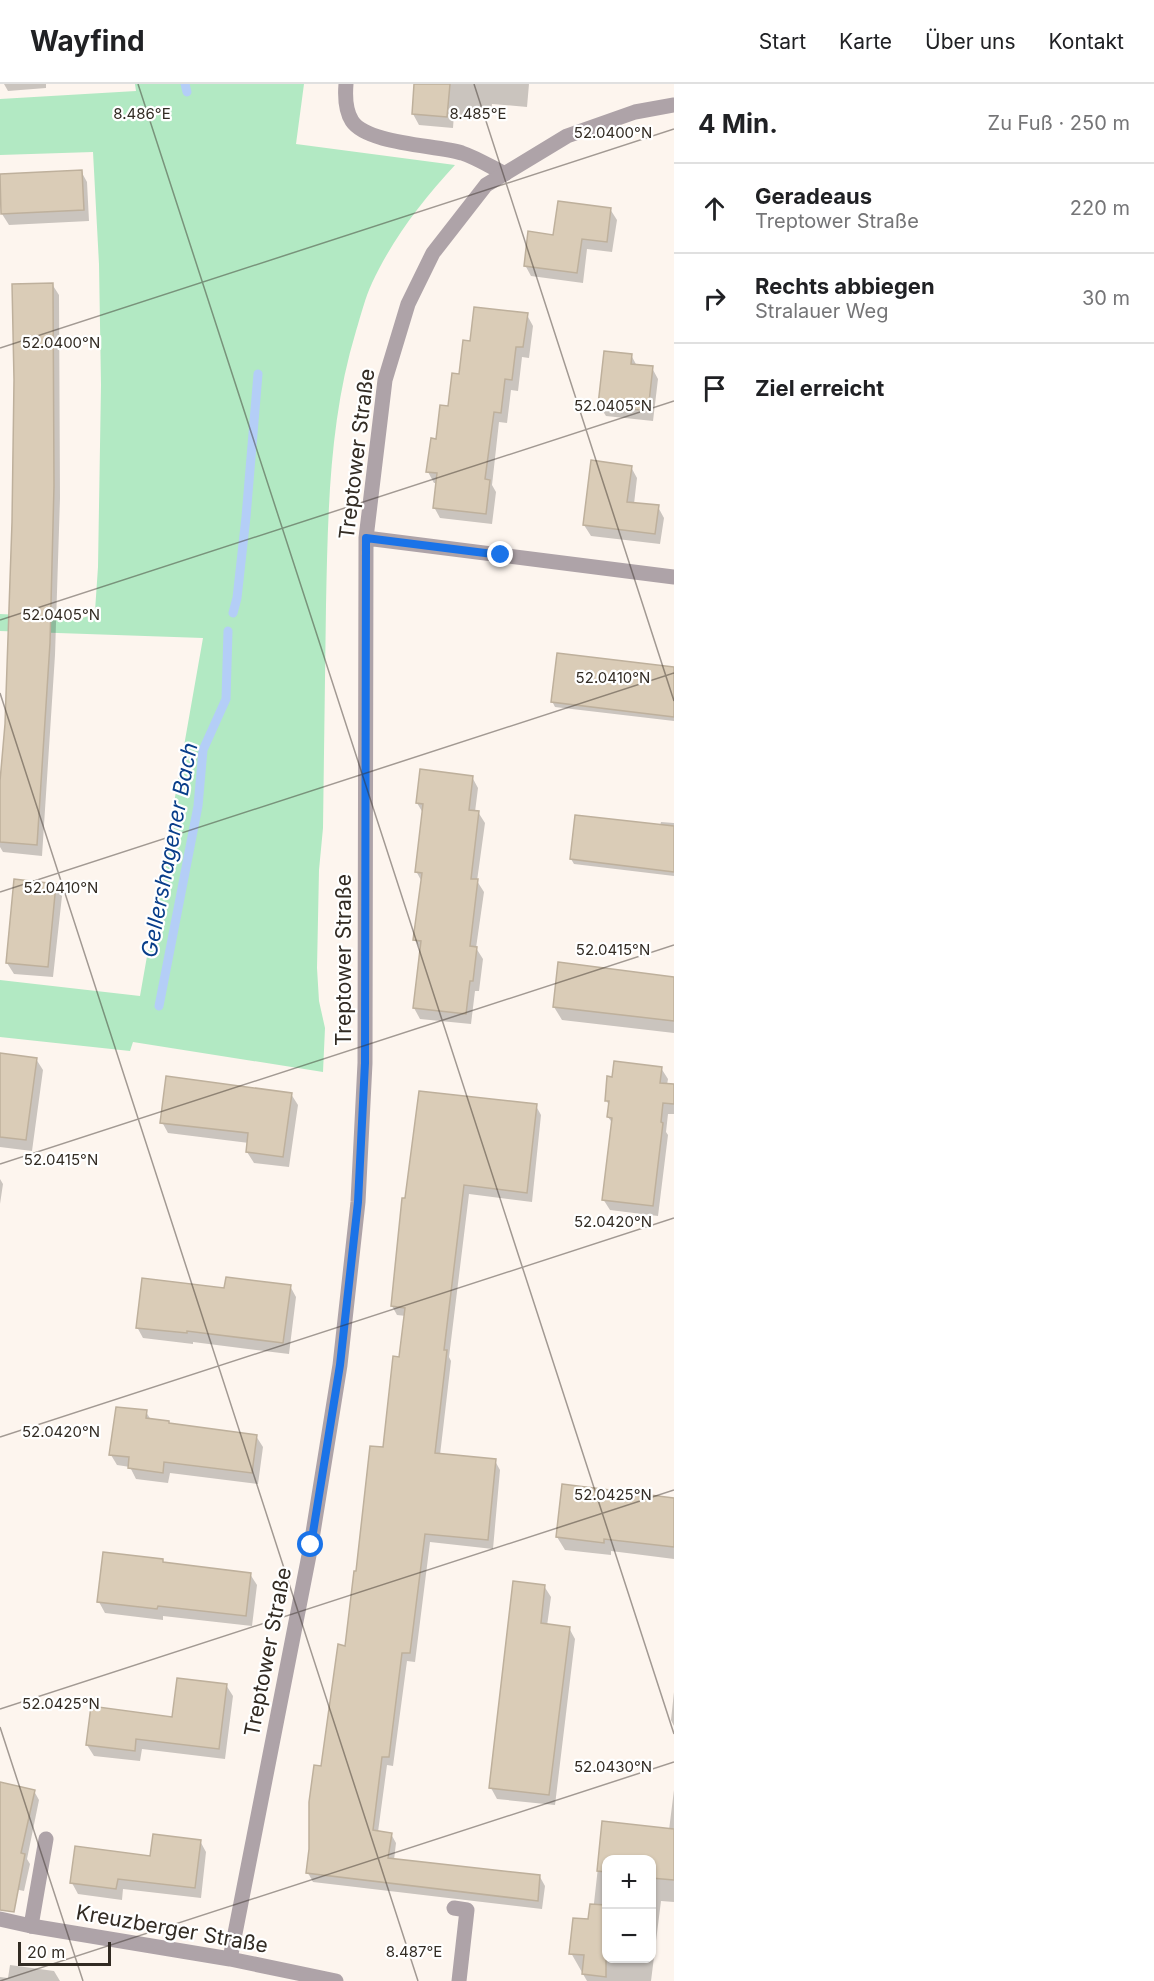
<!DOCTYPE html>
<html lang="de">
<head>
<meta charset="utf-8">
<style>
	:root { --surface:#fff; --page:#f2f2f2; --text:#202124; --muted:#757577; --line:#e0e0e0 }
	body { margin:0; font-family:Inter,sans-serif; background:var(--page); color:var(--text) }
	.controls { position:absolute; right:18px; bottom:18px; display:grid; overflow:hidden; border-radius:12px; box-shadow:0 2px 4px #0004 }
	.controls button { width:54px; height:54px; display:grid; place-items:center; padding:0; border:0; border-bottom:2px solid var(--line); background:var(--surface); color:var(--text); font:30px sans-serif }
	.scale { position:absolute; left:18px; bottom:15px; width:93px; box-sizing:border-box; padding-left:6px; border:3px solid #322b23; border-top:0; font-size:16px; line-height:21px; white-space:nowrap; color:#322b23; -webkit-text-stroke:4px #fff; paint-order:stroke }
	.stop { position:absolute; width:18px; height:18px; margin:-14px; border:4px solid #1a73e8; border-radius:50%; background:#fff }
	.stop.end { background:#1a73e8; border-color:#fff; box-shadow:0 2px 6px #0008 }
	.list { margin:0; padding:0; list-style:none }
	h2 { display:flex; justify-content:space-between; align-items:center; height:78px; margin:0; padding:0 24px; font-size:26px }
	h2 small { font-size:20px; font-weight:400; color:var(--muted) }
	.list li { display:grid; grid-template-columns:39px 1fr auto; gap:18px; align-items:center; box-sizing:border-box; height:90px; padding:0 24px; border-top:2px solid var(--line) }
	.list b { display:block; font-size:22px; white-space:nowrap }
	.list p { margin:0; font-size:20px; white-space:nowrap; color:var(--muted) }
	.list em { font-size:20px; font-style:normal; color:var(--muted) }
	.icon { flex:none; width:33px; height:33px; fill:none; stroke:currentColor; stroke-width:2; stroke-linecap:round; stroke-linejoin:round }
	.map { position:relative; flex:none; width:674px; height:1897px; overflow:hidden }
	header { display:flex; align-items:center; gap:36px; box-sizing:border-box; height:84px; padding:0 30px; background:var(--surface); border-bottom:2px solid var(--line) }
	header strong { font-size:28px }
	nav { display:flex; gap:33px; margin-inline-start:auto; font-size:21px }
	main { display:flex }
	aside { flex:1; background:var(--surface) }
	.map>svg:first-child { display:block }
	.green { fill:#b2e9c3 }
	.shadow { fill:#0003; fill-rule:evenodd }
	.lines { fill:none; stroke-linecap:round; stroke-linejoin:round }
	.stream { stroke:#b4cef7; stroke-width:9 }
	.building { fill:#daccb7; stroke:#beb09c; stroke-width:1.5 }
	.lane { stroke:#aea3a8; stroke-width:15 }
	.street { stroke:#aea3a8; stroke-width:15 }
	.route { stroke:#1a73e8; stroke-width:8 }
	.ticks { fill:none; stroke:#322b23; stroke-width:1.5; stroke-opacity:0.45 }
	.labels { text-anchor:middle; stroke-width:4.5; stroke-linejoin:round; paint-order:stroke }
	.street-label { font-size:21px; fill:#322b23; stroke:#fff }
	.water-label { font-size:22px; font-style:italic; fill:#093e8a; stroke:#fff }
	.ticks-label { font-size:15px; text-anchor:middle; fill:#322b23; stroke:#fff; stroke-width:4.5; stroke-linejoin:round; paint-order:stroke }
</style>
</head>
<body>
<header>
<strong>Wayfind</strong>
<nav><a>Start</a><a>Karte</a><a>Über uns</a><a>Kontakt</a></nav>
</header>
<main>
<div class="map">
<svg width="674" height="1897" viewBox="0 0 674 1897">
	<rect width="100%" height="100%" fill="#fdf5ee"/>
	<!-- green -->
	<path class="green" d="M135 0H304L296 60 455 81C422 117 393 154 372 199 365 214 361 231 356 247 329 336 328 429 326 521 325 595 324 670 323 744L319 786 317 884 319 917 325 944 323 988 133 958 130 967 0 953V896L140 912 203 554 0 547V530L82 534 89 532 95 527 98 483 101 301 99 180 93 68 0 71V15L136 7Z"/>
	<!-- shadow -->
	<path class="shadow" d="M4 0H46V4L8 7Z
		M416 0H529L527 23 492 20 490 34 454 30 453 44 419 41 413 30Z
		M81 87 87 98 89 137 9 141 2 130 1 91Z
		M610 125 617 136 612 168 587 165 583 199 531 192 525 181 554 152Z
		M52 200 59 211 60 414 55 571 42 772 3 768 0 763V718Z
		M527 231 533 242 529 274 522 273 518 307 511 306 507 339 499 338 492 401 496 408 492 440 440 434 434 423 437 399H434L428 388 471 259Z
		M631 271 637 282 652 284 658 295 653 337 606 332 599 321Z
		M631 383 637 394 634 420 658 423 664 434 660 460 591 452 584 441Z
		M558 570 674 584V637L555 623 552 617Z
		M472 693 478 704 475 728H478L485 739 477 797 484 808 476 864 483 875 479 907H475L471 940 420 935 414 924 421 866 415 855 422 798 416 787 423 729 417 719Z
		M661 738 674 739V792L574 780 571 775 660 742Z
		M55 801 62 812 53 893 14 890 7 879Z
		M559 880 674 894V949L562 936 554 923Z
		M0 971 36 975 43 986 32 1067 0 1063Z
		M661 984 668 995 667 1001 674 1002V1030H668L666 1048 668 1051 658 1132 610 1126 603 1115 613 1040 608 1033 610 1023 606 1016Z
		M291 1010 298 1021 289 1083 254 1079 247 1068 249 1059 168 1049 162 1038Z
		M536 1022 541 1031 532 1118 469 1110 449 1273 451 1277 440 1371 495 1377 500 1386 493 1465 430 1458 415 1578 407 1577 393 1682 387 1681 378 1748 391 1750 396 1759 394 1776 540 1793 545 1802 542 1825 313 1798 308 1789 322 1683 347 1563 357 1489 384 1365 400 1274 406 1232 397 1231 392 1222 403 1115Z
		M0 1095 3 1100 0 1120Z
		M290 1202 296 1213 289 1270 193 1258V1260L143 1254 137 1243 225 1205Z
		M146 1328 151 1336 170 1341 256 1352 263 1363 258 1400 170 1389 168 1399 136 1395 130 1383 117 1381 111 1371Z
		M563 1402 674 1415V1475L611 1467V1471L565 1466 557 1453Z
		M162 1477 164 1480 250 1490 257 1501 252 1542 163 1532V1536L105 1529 99 1518Z
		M544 1502 551 1513 547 1542 569 1544 575 1555 555 1721 497 1715 491 1704Z
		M226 1601 233 1612 225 1675 142 1665 140 1677 94 1672 87 1661 174 1634Z
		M674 1608V1642L671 1636Z
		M0 1700 34 1707 39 1716 27 1775 30 1780 24 1807 0 1802Z
		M674 1706V1818L661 1817 651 1897H587L571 1869 592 1837 603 1738 669 1746ZM606 1776H652V1874H606Z
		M200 1757 206 1768 201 1814 123 1805 122 1816 78 1810 72 1799Z
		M10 1881 54 1887 60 1897H0V1893L8 1894Z"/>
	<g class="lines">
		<!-- stream -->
		<path class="stream" d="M185 0 187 8
			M233 529 237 514 246 433 258 290
			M159 922 198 722 203 666 226 615 228 547"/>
	</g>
	<!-- building -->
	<path class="building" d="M414 0H450L447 33 412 30Z
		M82 86 84 126 1 130 0 90Z
		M558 117 611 124 607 158 582 155 577 189 524 182 528 147 553 151Z
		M53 199 54 402 50 559 37 761 0 758V697L5 640 12 438 14 296 12 200Z
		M474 223 528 229 523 263H516L512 296 505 295 501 329 494 328 485 395 490 396 486 430 433 424 437 389 426 388 431 354 436 355 440 321 448 322 452 289 459 290 463 256 470 257Z
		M604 267 632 270 631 280 653 282 648 327 598 321Z
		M591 376 632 382 627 418 659 421 655 450 583 441Z
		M557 569 674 583V633L551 618Z
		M420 685 473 692 469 726 479 727 471 795H478L470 862 477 863 473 897H470L466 930 413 924 421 857 413 856 422 789 415 788 423 720 416 719Z
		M575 731 674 742V788L570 775Z
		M14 795 56 800 48 883 6 879Z
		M558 878 674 893V937L553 923Z
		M0 969 37 974 26 1056 0 1053Z
		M614 977 662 983 660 999 674 1000V1020L663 1019 661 1038 663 1039 653 1122 602 1116 612 1034 607 1033 609 1017H605L607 992 612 993Z
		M166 992 292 1009 283 1073 246 1068 248 1049 160 1039Z
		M419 1007 537 1020 527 1109 464 1101 444 1266H447L435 1369 496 1375 488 1456 425 1450 410 1569H402L389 1673H382L373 1746 392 1749 388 1774 540 1791 538 1817 306 1789 309 1765V1718L314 1681 321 1682 338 1560 345 1562 354 1487H356L370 1362 383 1363 393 1272 399 1273 405 1224 391 1222 402 1114H405Z
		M226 1193 291 1201 283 1259 187 1247V1249L136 1244 142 1194 224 1204Z
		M116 1323 147 1326 146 1334 169 1337V1339L257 1351 252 1389 164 1378 163 1389 128 1384 129 1373 109 1371Z
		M562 1400 674 1414V1463L604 1455V1459L556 1453Z
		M103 1468 163 1475V1478L251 1489 246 1532 158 1522 157 1525 97 1518Z
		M513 1497 545 1501 541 1539 570 1543 549 1711 489 1704Z
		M177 1594 227 1600 219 1665 136 1655 135 1667 86 1661 91 1622 172 1633Z
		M0 1698 35 1706 21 1769 25 1770 14 1828 0 1826Z
		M602 1737 674 1745V1796L651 1794V1776H606V1788L597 1787Z
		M153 1750 201 1756 195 1804 118 1795 116 1805 70 1799 75 1762 150 1772Z
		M590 1820 606 1821V1893L582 1890 584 1871 569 1870 573 1834 588 1835Z"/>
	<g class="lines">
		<!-- lane -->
		<path class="lane" d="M346 0C345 12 345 26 352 37 367 60 436 61 462 69 477 74 491 83 505 90
			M454 1824 467 1826 459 1897
			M31 1842 46 1755"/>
		<!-- street -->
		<path class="street" d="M366 454 674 493
			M0 1835 31 1842 230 1875 336 1897
			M230 1875 311 1461 340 1281 358 1118 365 979 366 454 385 296 408 220 433 169 486 101 567 52 635 28 674 21"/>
	</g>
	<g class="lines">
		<!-- route -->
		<path class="route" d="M311 1461 340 1281 358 1118 365 979 366 454 501 471"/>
	</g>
	<!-- ticks -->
	<path class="ticks" d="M138 0 674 1650M474 0 674 617M0 264 674 45M0 536 674 317M0 609 418 1897M0 808 674 589M0 1080 674 861M0 1353 674 1134M0 1625 674 1406M0 1643 83 1897M0 1897 674 1678"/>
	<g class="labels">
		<!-- street labels -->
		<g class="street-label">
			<text transform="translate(357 370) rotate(-83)" y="7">Treptower Straße</text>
			<text transform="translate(344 876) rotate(-90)" y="7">Treptower Straße</text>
			<text transform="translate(268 1568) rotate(-79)" y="7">Treptower Straße</text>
			<text transform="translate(172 1845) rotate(10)" y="7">Kreuzberger Straße</text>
		</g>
		<!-- water labels -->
		<g class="water-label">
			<text transform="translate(169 766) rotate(-79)" y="8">Gellershagener Bach</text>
		</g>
	</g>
	<g class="ticks-label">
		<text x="142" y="35">8.486°E</text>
		<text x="478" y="35">8.485°E</text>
		<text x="613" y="54">52.0400°N</text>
		<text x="61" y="264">52.0400°N</text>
		<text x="613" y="327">52.0405°N</text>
		<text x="61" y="536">52.0405°N</text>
		<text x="613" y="599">52.0410°N</text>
		<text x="61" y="809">52.0410°N</text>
		<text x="613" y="871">52.0415°N</text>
		<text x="61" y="1081">52.0415°N</text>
		<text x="613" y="1143">52.0420°N</text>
		<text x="61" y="1353">52.0420°N</text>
		<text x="613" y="1416">52.0425°N</text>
		<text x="61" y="1625">52.0425°N</text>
		<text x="613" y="1688">52.0430°N</text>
		<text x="414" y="1873">8.487°E</text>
	</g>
</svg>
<div class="controls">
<button>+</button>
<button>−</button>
</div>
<div class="scale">20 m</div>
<div class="stop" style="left:311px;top:1461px"></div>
<div class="stop end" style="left:501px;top:471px"></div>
</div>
<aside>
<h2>4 Min.<small>Zu Fuß · 250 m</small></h2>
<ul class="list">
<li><svg class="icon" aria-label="ahead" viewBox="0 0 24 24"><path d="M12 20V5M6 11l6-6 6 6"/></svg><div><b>Geradeaus</b><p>Treptower Straße</p></div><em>220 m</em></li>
<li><svg class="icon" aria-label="right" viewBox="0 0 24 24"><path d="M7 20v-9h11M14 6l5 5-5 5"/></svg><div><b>Rechts abbiegen</b><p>Stralauer Weg</p></div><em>30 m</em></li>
<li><svg class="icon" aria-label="arrive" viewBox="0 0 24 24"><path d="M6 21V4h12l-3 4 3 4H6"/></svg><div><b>Ziel erreicht</b></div></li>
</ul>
</aside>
</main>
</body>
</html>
